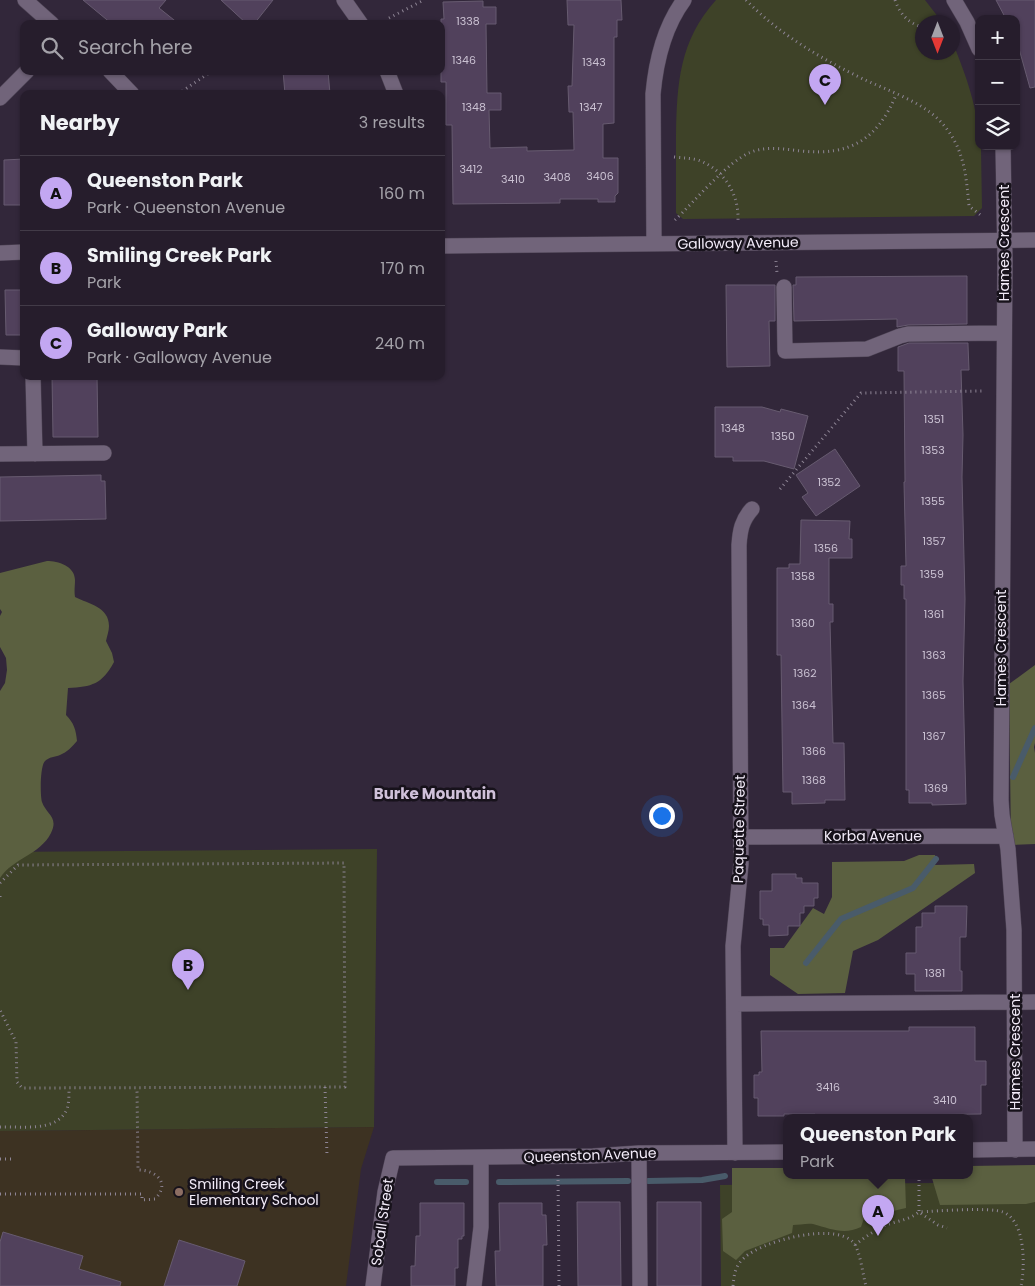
<!DOCTYPE html>
<html lang="en">
<head>
<meta charset="utf-8">
<style>
	:root { --surface:#261d2c; --page:#2e2634; --text:#f1f3f6; --muted:#a4a2a9; --line:#423b48; --accent:#c3a7f2 }
	body { margin:0; font-family:Poppins,sans-serif; background:var(--page); color:var(--text) }
	.controls { position:absolute; right:15px; top:15px; display:grid; overflow:hidden; border-radius:10px; box-shadow:0 1px 4px #0004 }
	.controls button { width:45px; height:45px; display:grid; place-items:center; padding:0; border:0; border-bottom:1px solid var(--line); background:var(--surface); color:var(--text); font:25px sans-serif }
	.compass { position:absolute; left:915px; top:15px; width:45px; height:45px; border-radius:50%; background:var(--surface); box-shadow:0 1px 4px #0004; rotate:180deg }
	.you { position:absolute; left:661px; top:815px; width:18px; height:18px; margin:-12px; border:4px solid #fff; border-radius:50%; background:#1a73e8; box-shadow:0 0 0 8px #1a73e833 }
	.badge { display:grid; place-items:center; width:32px; height:32px; border-radius:50%; background:var(--accent); color:#111; font-size:16px; font-weight:700 }
	.pin { position:absolute; translate:-50% -41px; filter:drop-shadow(0 1px 2px #0008) }
	.pin::after { content:''; position:absolute; top:26px; width:18px; height:15px; background:inherit; clip-path:polygon(0 0,100% 0,50% 100%) }
	.popup { position:absolute; left:783px; top:1114px; width:190px; height:65px; box-sizing:border-box; display:grid; place-content:center; border-radius:10px; background:var(--surface); filter:drop-shadow(0 1px 4px #0005); font-size:16px; white-space:nowrap; color:var(--muted) }
	.popup b { font-size:19px; color:var(--text) }
	.popup::after { content:''; position:absolute; left:50%; top:100%; margin-left:-10px; border:10px solid transparent; border-top-color:var(--surface) }
	.list { margin:0; padding:0; list-style:none }
	h2 { display:flex; justify-content:space-between; align-items:center; height:65px; margin:0; padding:0 20px; font-size:21px }
	h2 small { font-size:16px; font-weight:400; color:var(--muted) }
	.list li { display:grid; grid-template-columns:32px 1fr auto; gap:15px; align-items:center; box-sizing:border-box; height:75px; padding:0 20px; border-top:1px solid var(--line) }
	.list b { display:block; font-size:19px; white-space:nowrap }
	.list p { margin:0; font-size:16px; white-space:nowrap; color:var(--muted) }
	.list em { font-size:16px; font-style:normal; color:var(--muted) }
	.icon { flex:none; width:28px; height:28px; fill:none; stroke:currentColor; stroke-width:2; stroke-linecap:round; stroke-linejoin:round }
	.map { position:relative; flex:none; width:1035px; height:1286px; overflow:hidden }
	.search { position:absolute; background:var(--surface); box-shadow:0 1px 4px #0004; left:20px; top:20px; width:425px; height:55px; display:flex; align-items:center; gap:12px; box-sizing:border-box; padding:0 18px; border-radius:10px; color:var(--muted); font-size:19px }
	.panel { position:absolute; background:var(--surface); box-shadow:0 1px 4px #0004; left:20px; top:90px; width:425px; height:290px; border-radius:10px }
	.map>svg:first-child { display:block }
	.education { fill:#3d3222 }
	.green { fill:#3e4228 }
	.forest { fill:#5b6040 }
	.lines { fill:none; stroke-linecap:round; stroke-linejoin:round }
	.stream { stroke:#495b6a; stroke-width:6 }
	.building { fill:#51415c; stroke:#675b70 }
	.minor-casing { stroke:#4e4455; stroke-width:16 }
	.path { stroke:#8e8595; stroke-width:3; stroke-dasharray:1 4; stroke-linecap:butt }
	.minor { stroke:#71647a; stroke-width:15 }
	.education-dot { fill:#8d6e63; stroke:#17121b; stroke-width:2 }
	.labels { text-anchor:middle; stroke-width:5; stroke-linejoin:round; paint-order:stroke }
	.number-label { font-size:11px; fill:#cac1d2 }
	.street-label { font-size:14px; fill:#f3ecf9; stroke:#17121b }
	.poi-label { font-size:14px; fill:#f3ecf9; stroke:#17121b; text-anchor:start }
	.neighbourhood-label { font-size:15px; font-weight:bold; fill:#d0c1da; stroke:#17121b }
</style>
</head>
<body>
<div class="map">
<svg width="1035" height="1286" viewBox="0 0 1035 1286">
	<rect width="100%" height="100%" fill="#32273a"/>
	<!-- education -->
	<path class="education" d="M374 1127 361 1169 346 1286H0V1131Z"/>
	<!-- green -->
	<path class="green" d="M716 0H925L942 22H922V52H952L953 43C966 76 979 110 979 146H981V149L982 208 974 216 683 219 676 213C676 188 676 162 676 136 677 84 679 41 716 0Z
		M377 849 374 1127 0 1131V852Z
		M1035 1182V1286H721L720 1185Z"/>
	<!-- forest -->
	<path class="forest" d="M47 561C58 561 75 566 75 580 75 586 74 591 75 597 89 604 109 607 109 626 109 631 107 636 106 641L112 653 114 662C102 684 92 687 68 688L66 715C74 723 76 730 77 741 72 747 67 752 60 755 55 757 49 757 45 761 40 766 40 795 42 802 46 814 59 817 51 833 40 855 13 858 0 878V691L5 683 7 670 6 658 0 647V616L2 612 0 609V573Z
		M1035 665V743L1034 747 1035 753V844L1011 845 1009 684Z
		M919 855H935V865L974 864 975 873 878 940 853 951 845 993 798 994 770 975V948H784L813 908 824 914 832 897V862L904 861Z
		M1035 1165V1202L1026 1204 940 1205 931 1175H969V1166Z
		M732 1168H787V1175H899L905 1178 906 1208C891 1211 880 1216 864 1218L861 1227C844 1235 831 1229 813 1224 807 1223 799 1225 793 1225L792 1233 745 1251 736 1260 723 1251 722 1219 732 1212Z"/>
	<g class="lines">
		<!-- stream -->
		<path class="stream" d="M1013 777 1035 728
			M806 963 841 919 913 888 936 859
			M648 1181 702 1180 725 1176
			M437 1182H466
			M499 1182 628 1181"/>
	</g>
	<!-- building -->
	<path class="building" d="M83 0H166L159 8 179 24H112Z
		M221 0H273L254 24H247Z
		M567 0H621L622 20H617V37H614V123L603 124V158H618V193L615 196V202H598V199H560V203L453 204 452 125H446V82H441V19H444L443 2 483 1V7H496V24H486L487 93H501V110H489L490 148 527 147V151L574 150 573 112H569L568 86H572L574 25H568Z
		M996 0H1035V87L1030 88 1016 38V19H1006Z
		M283 71H328L330 94H285Z
		M24 159V205H4V160Z
		M967 276V324L908 325 897 327V319L794 321 793 285H796V277Z
		M726 285H775V321H769L770 366 727 367Z
		M5 290H24V335H6Z
		M909 343H968V345L969 370H961L963 435 962 477 965 599 963 681 966 804 932 805V803H909V790H906V599H904V585H901V566H906L904 482H905L904 371H898V347Z
		M52 376H97L98 437H53Z
		M715 407H762L780 412 781 409 808 416 794 469 764 461H733V457H715Z
		M835 449 860 486 816 516 802 497 808 493 796 475Z
		M101 475V481H105L106 519 0 521V477Z
		M801 520 850 521 849 539H852V558H829V604H833V622H830L833 743H844L845 800H825V803L792 804V792H783L781 655H777V568H789V564H800Z
		M772 874H796V878H802V883H818V898H814V906H804V913H800V926H788V935L769 936V925H763V919H760V891H772Z
		M935 906H967L966 937H960V971H962V991H915V974H906V953H916V927H922V913H935Z
		M909 1027H975V1061H986V1085H981V1114L815 1116V1114H784V1116H758V1098H754V1075H759V1072H762L761 1031H909Z
		M577 1202H620L621 1286H578Z
		M657 1202H701V1286H657Z
		M420 1203H464V1236H462V1239H458V1268H455V1286H411V1266H415L416 1236H420Z
		M499 1203H542V1215H546L547 1245H543V1286H496L495 1251H500Z
		M3 1232 83 1256 79 1269 121 1282 120 1286H0V1242Z
		M179 1240 245 1261 237 1286H164Z"/>
	<g class="lines">
		<defs>
			<path id="minor" d="M25 0 52 24
				M344 0 361 24
				M954 0 967 22 979 49
				M110 71 132 94
				M387 71 396 94
				M0 98 27 71
				M1003 146 1005 261 1001 800 1002 815 1008 849 1014 930 1015 1150
				M654 243 653 94C656 61 664 27 684 0
				M441 246 1035 240
				M0 253 24 252
				M784 287 785 351 867 349 900 336 908 334 1003 333
				M0 357 24 358
				M33 376 35 454
				M0 454 104 453
				M740 837 1006 836
				M734 1004 1035 1002
				M969 1150 1035 1149
				M639 1153 640 1286
				M735 1153 733 946 741 864 739 545C740 530 742 520 752 509
				M373 1286 385 1192 393 1158 593 1156 639 1153 787 1152
				M474 1286 481 1227V1158"/>
		</defs>
		<!-- minor casing -->
		<use href="#minor" class="minor-casing"/>
		<!-- path -->
		<path class="path" d="M746 0C779 34 820 58 863 79 887 90 922 102 940 121 964 146 966 174 969 206L983 217
			M895 0C900 14 908 23 922 27
			M389 18 424 0
			M319 24 327 20
			M178 94 212 71
			M674 157C683 158 690 158 698 160 723 169 739 193 738 220
			M675 220C694 202 728 161 751 152 767 146 784 149 801 151 850 156 877 140 896 95
			M776 261 777 273
			M780 489 861 393 982 391
			M0 883 18 865 344 863 345 1087 22 1088 17 1082 16 1042 0 1010
			M0 896V900
			M325 1087 327 1156
			M0 1127C20 1126 57 1133 67 1109 69 1103 69 1096 69 1089
			M0 1159H13
			M558 1175 559 1286
			M919 1175V1212C937 1211 989 1207 1003 1212 1026 1221 1025 1267 1021 1286
			M0 1194H142V1200L155 1199C171 1183 156 1170 138 1170L137 1089
			M855 1245C865 1237 875 1230 886 1225 897 1221 909 1220 919 1212L938 1225 947 1228
			M733 1286C734 1275 735 1266 744 1258 762 1241 833 1222 853 1242 860 1249 863 1276 866 1286"/>
		<!-- minor -->
		<use href="#minor" class="minor"/>
	</g>
	<!-- markers -->
	<circle class="education-dot" cx="179" cy="1192" r="5"/>
	<g class="labels">
		<!-- number labels -->
		<g class="number-label">
			<text x="468" y="25">1338</text>
			<text x="464" y="64">1346</text>
			<text x="594" y="66">1343</text>
			<text x="474" y="111">1348</text>
			<text x="591" y="111">1347</text>
			<text x="471" y="173">3412</text>
			<text x="600" y="180">3406</text>
			<text x="557" y="181">3408</text>
			<text x="513" y="183">3410</text>
			<text x="934" y="423">1351</text>
			<text x="733" y="432">1348</text>
			<text x="783" y="440">1350</text>
			<text x="933" y="454">1353</text>
			<text x="829" y="486">1352</text>
			<text x="933" y="505">1355</text>
			<text x="934" y="545">1357</text>
			<text x="826" y="552">1356</text>
			<text x="932" y="578">1359</text>
			<text x="803" y="580">1358</text>
			<text x="934" y="618">1361</text>
			<text x="803" y="627">1360</text>
			<text x="934" y="659">1363</text>
			<text x="805" y="677">1362</text>
			<text x="934" y="699">1365</text>
			<text x="804" y="709">1364</text>
			<text x="934" y="740">1367</text>
			<text x="814" y="755">1366</text>
			<text x="814" y="784">1368</text>
			<text x="936" y="792">1369</text>
			<text x="935" y="977">1381</text>
			<text x="828" y="1091">3416</text>
			<text x="945" y="1104">3410</text>
		</g>
		<!-- street labels -->
		<g class="street-label">
			<text transform="translate(738 243) rotate(-1)" y="5">Galloway Avenue</text>
			<text transform="translate(1004 243) rotate(-90)" y="5">Hames Crescent</text>
			<text transform="translate(1001 648) rotate(-90)" y="5">Hames Crescent</text>
			<text transform="translate(739 829) rotate(-89)" y="5">Paquette Street</text>
			<text x="873" y="841">Korba Avenue</text>
			<text transform="translate(1015 1052) rotate(-90)" y="5">Hames Crescent</text>
			<text transform="translate(590 1155) rotate(-2)" y="5">Queenston Avenue</text>
			<text transform="translate(382 1222) rotate(-82)" y="5">Soball Street</text>
		</g>
		<!-- poi labels -->
		<g class="poi-label">
			<text x="189" y="1189">Smiling Creek<tspan x="189" dy="16">Elementary School</tspan></text>
		</g>
		<!-- neighbourhood labels -->
		<g class="neighbourhood-label">
			<text x="435" y="799">Burke Mountain</text>
		</g>
	</g>
</svg>
<div class="controls">
<button>+</button>
<button>−</button>
<button><svg class="icon" aria-label="layers" viewBox="0 0 24 24"><path d="M12 4l9 5-9 5-9-5zM3 14l9 5 9-5"/></svg></button>
</div>
<svg class="compass" viewBox="-18 -18 36 36"><path d="M0-13l5 13h-10z" fill="#e53935"/><path d="M0 13l5-13h-10z" fill="#a4a2a9"/></svg>
<div class="you"></div>
<div class="pin badge" style="left:878px;top:1236px">A</div>
<div class="popup"><b>Queenston Park</b>Park</div>
<div class="pin badge" style="left:188px;top:990px">B</div>
<div class="pin badge" style="left:825px;top:105px">C</div>
<div class="search"><svg class="icon" aria-label="search" viewBox="0 0 24 24"><circle cx="10" cy="10" r="6"/><path d="M15 15l6 6"/></svg>Search here</div>
<section class="panel">
<h2>Nearby<small>3 results</small></h2>
<ul class="list">
<li><span class="badge">A</span><div><b>Queenston Park</b><p>Park · Queenston Avenue</p></div><em>160 m</em></li>
<li><span class="badge">B</span><div><b>Smiling Creek Park</b><p>Park</p></div><em>170 m</em></li>
<li><span class="badge">C</span><div><b>Galloway Park</b><p>Park · Galloway Avenue</p></div><em>240 m</em></li>
</ul>
</section>
</div>
</body>
</html>
